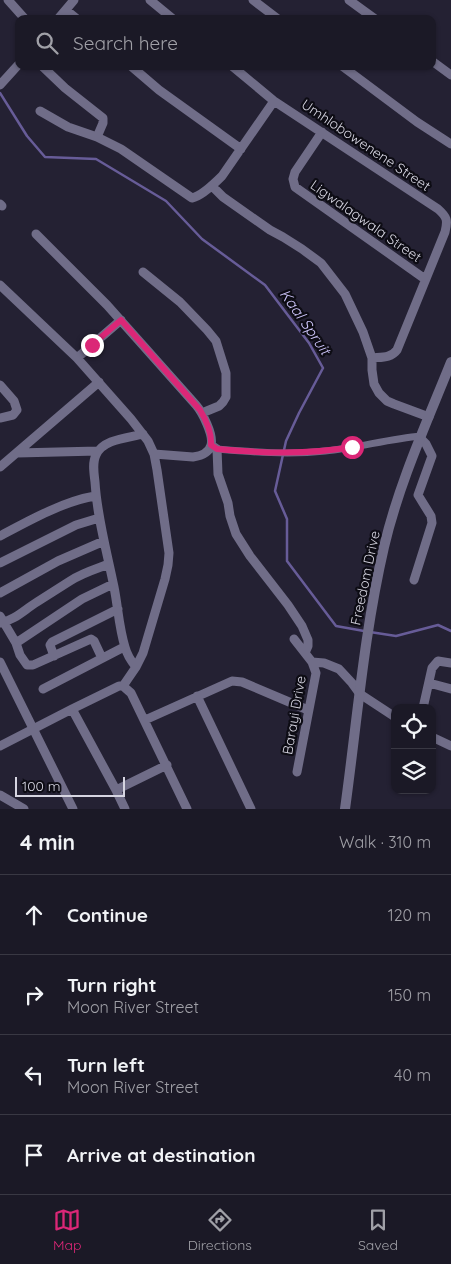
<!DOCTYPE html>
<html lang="en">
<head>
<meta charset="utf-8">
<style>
	:root { --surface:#1b1926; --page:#282632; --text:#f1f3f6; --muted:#a0a0a7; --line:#393843; --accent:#db2777 }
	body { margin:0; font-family:Quicksand,sans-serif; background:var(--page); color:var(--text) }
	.controls { position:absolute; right:15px; bottom:15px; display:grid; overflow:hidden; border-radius:10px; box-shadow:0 1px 4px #0004 }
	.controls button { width:45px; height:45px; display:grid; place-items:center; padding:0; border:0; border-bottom:1px solid var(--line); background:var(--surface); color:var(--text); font:25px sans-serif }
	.scale { position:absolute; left:15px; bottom:12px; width:110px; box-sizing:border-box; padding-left:5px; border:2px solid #d6d5e1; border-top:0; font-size:14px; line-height:18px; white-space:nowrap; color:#d6d5e1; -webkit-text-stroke:4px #0d0c14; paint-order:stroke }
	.stop { position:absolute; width:15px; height:15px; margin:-11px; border:4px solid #db2777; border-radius:50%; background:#fff }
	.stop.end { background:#db2777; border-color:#fff; box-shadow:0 1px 5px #0008 }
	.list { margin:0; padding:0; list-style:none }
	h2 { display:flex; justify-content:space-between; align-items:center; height:65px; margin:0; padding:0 20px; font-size:21px }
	h2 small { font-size:16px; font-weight:400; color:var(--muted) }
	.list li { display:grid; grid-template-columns:32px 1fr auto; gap:15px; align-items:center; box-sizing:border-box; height:80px; padding:0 20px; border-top:1px solid var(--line) }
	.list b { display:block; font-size:19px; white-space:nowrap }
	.list p { margin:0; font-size:16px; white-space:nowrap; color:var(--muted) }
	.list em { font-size:16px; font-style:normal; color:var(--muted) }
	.icon { flex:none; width:28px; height:28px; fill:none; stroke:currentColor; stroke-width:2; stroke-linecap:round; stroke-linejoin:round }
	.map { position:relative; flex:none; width:451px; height:809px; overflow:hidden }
	.search { position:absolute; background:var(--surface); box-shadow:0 1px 4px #0004; left:15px; right:15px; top:15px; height:55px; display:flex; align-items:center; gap:12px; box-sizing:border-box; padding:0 18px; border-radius:10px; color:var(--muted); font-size:19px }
	.sheet { height:385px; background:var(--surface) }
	nav { display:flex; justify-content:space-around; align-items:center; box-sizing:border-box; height:70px; border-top:1px solid var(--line); background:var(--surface); font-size:14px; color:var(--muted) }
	nav a { display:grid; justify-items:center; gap:2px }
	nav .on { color:var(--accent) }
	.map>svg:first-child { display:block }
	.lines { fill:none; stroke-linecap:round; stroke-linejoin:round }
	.stream { stroke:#675c98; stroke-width:2.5 }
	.pedestrian { stroke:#706d88; stroke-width:7 }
	.minor { stroke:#706d88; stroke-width:9 }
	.tertiary { stroke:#706d88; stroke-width:10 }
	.route { stroke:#db2777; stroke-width:6 }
	.labels { text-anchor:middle; stroke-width:4.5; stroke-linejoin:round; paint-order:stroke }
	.street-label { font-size:14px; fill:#d6d5e1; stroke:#0d0c14 }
	.water-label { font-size:15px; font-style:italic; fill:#cdc5fa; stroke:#0d0c14 }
</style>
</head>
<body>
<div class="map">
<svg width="451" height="809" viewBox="0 0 451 809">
	<rect width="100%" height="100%" fill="#242133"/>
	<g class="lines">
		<!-- stream -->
		<path class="stream" d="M0 93 27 136 45 157 96 159 166 201 202 239 265 285 309 343 323 368 299 413 286 441 275 491 287 519V561L336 626 364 631
			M370 632 396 636 438 625 451 631"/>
		<!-- pedestrian -->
		<path class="pedestrian" d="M217 449C253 452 289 455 325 451 357 448 388 439 421 436"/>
		<!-- minor -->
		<path class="minor" d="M8 0 25 19
			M150 0 173 19
			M253 0 278 19
			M349 0 375 19
			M66 10 77 19
			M58 19 74 0
			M432 61 451 75
			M42 66 65 88 103 118V123L97 137
			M131 66 159 90 241 149
			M232 66 274 101 438 209C447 217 448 220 445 232L397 350C391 358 382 357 372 358
			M342 66 417 122 451 144
			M0 85 19 64
			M40 111 68 127 97 137 121 149 192 198C202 196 215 183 222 176L274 101
			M322 132 295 172 293 179 295 187 425 279
			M214 185V188L223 197 270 230 283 237 302 249 321 263 345 294 363 332 372 358V370L374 384 379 393 387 401 394 404 429 417
			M0 204 2 206
			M36 234 107 305 196 405C202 412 214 435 211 445 209 453 200 456 193 457L154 454
			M143 272 180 302 207 330 216 341 226 373V397L223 402 219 406 202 413
			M0 285 77 358 131 419 148 441 154 454 157 470 169 553 168 565 165 579 143 653 136 667 123 686H119L72 709 0 746
			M77 358 121 320
			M0 385 14 401 17 410 13 415 0 418
			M211 445 217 449 218 474 228 503 230 516 236 534 250 556 288 605 302 626 308 640V646L305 653
			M17 453 98 451
			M0 467 99 382
			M0 536C28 521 64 501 95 496
			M0 563 76 525 99 518
			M414 580 432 523 431 516 418 495 432 456 426 444 420 438
			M0 593 58 561 104 541
			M0 616 16 643 20 655 27 665H33L91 639 94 641 102 658
			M0 623C15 620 24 610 37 602 48 595 59 588 70 581 82 573 96 569 109 564
			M294 639 312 662 316 673 297 772
			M16 643 82 599 113 584
			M54 656 50 645 52 642 118 609
			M0 662 73 809
			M312 662 324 663 339 669 352 683 360 694 395 717
			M136 667C131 661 127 655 125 647 119 628 118 607 114 587 107 552 97 517 95 482 94 473 92 463 96 455 103 439 128 438 143 434
			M429 683 451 689
			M123 686 131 693 187 809
			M43 689 124 647
			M197 696 251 809
			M423 708 432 668 438 661 451 663
			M72 709 116 790 125 809
			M145 720 232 681 242 682 308 710
			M432 737 451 746
			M116 790 167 765
			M0 795 24 809"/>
		<!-- tertiary -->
		<path class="tertiary" d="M345 809C357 722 364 633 384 547 399 483 427 422 451 362"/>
	</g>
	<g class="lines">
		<!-- route -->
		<path class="route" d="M92 345 121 320 200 410C206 420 212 433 211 445L217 449C262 453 307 455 352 447"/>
	</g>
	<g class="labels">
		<!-- street labels -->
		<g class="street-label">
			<text transform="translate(366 145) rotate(34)" y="5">Umhlobowenene Street</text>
			<text transform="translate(366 221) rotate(35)" y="5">Ligwalagwala Street</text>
			<text transform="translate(365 578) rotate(-78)" y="5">Freedom Drive</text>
			<text transform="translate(294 715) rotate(-80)" y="5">Barayi Drive</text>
		</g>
		<!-- water labels -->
		<g class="water-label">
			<text transform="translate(305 322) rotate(55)" y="5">Kaal Spruit</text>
		</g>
	</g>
</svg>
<div class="controls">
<button><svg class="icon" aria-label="locate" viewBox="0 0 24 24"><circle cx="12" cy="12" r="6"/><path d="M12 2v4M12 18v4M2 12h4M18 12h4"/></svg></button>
<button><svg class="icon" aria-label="layers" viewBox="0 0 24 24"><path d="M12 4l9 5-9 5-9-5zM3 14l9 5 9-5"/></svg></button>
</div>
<div class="scale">100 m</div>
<div class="stop" style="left:352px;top:447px"></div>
<div class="stop end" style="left:92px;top:345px"></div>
<div class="search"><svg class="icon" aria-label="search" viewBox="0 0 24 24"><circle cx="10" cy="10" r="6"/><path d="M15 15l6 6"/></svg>Search here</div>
</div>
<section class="sheet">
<h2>4 min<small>Walk · 310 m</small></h2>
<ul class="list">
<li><svg class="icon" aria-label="ahead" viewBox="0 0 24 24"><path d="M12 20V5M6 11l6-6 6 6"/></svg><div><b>Continue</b></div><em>120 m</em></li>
<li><svg class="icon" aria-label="right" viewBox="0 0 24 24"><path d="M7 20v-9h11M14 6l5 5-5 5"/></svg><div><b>Turn right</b><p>Moon River Street</p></div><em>150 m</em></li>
<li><svg class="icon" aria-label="left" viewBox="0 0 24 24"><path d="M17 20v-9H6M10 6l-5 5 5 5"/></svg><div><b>Turn left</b><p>Moon River Street</p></div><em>40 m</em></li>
<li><svg class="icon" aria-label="arrive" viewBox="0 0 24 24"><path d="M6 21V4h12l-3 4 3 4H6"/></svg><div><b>Arrive at destination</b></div></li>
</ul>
</section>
<nav>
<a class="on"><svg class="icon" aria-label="map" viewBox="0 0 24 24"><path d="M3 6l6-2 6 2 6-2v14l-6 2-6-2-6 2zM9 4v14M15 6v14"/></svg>Map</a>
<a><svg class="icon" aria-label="directions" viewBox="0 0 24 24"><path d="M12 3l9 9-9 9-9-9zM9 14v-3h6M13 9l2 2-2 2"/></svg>Directions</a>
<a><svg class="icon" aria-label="saved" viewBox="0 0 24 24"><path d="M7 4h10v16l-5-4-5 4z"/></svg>Saved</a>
</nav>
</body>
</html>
